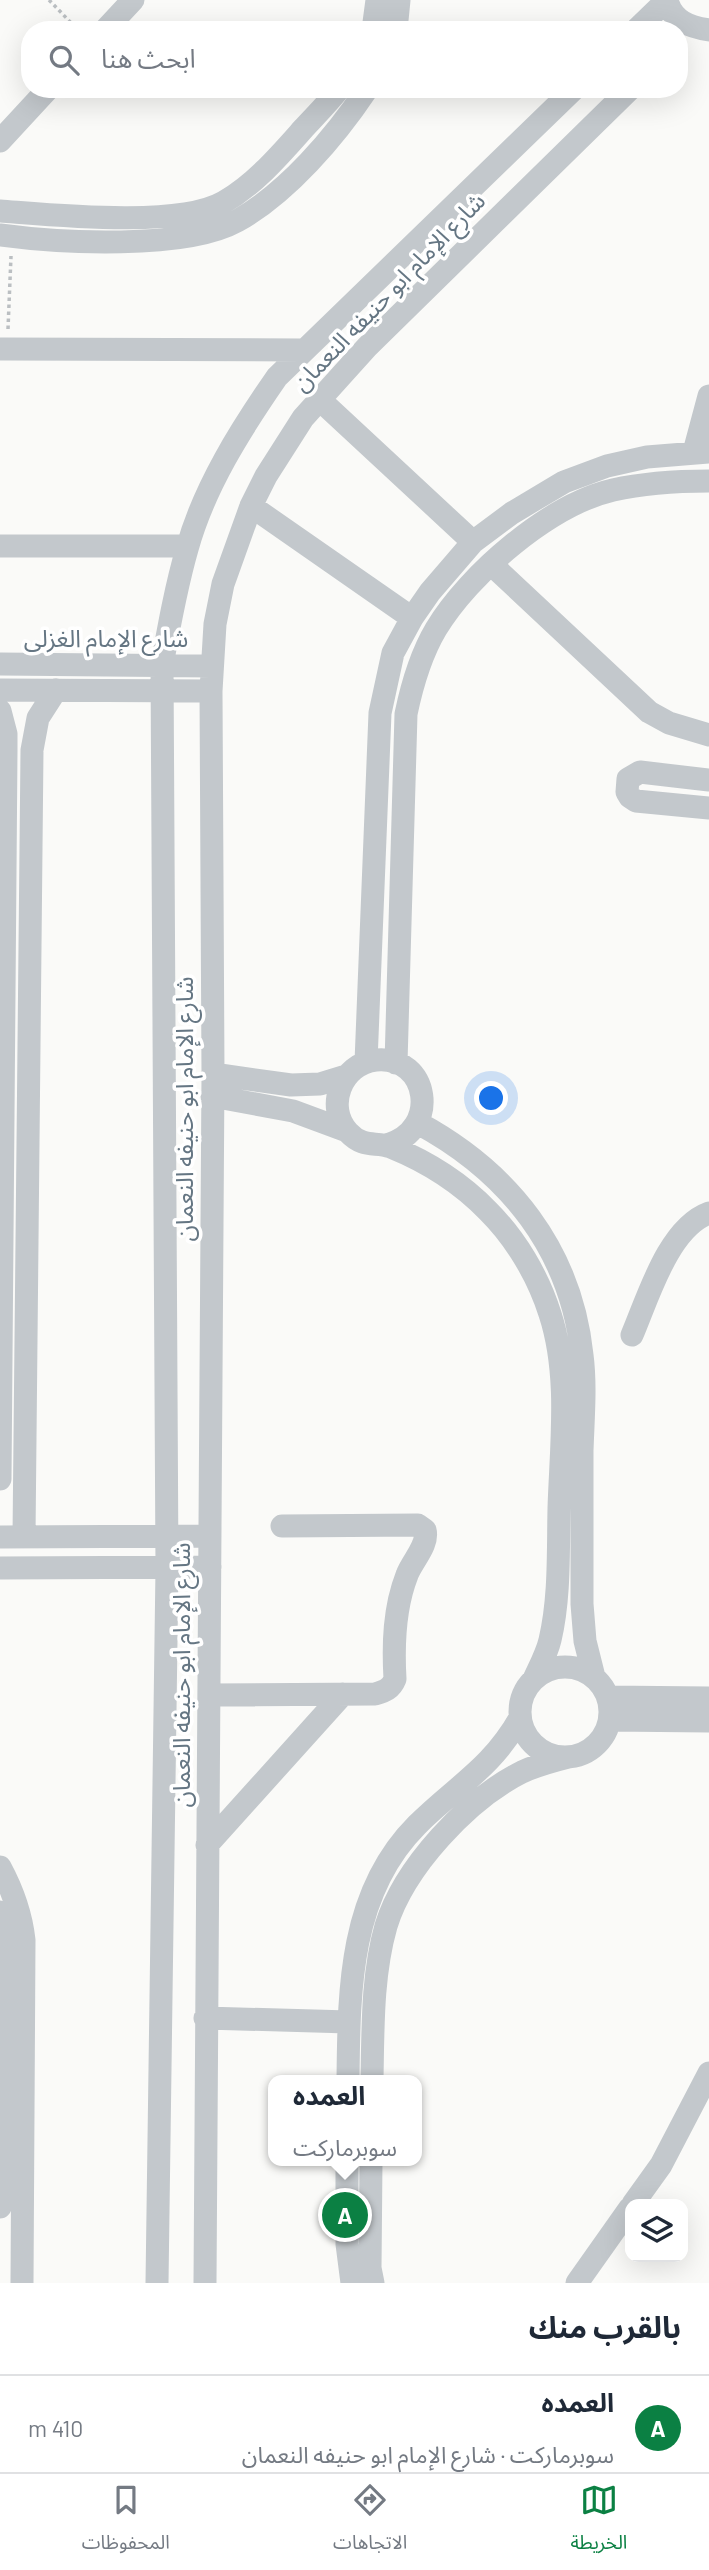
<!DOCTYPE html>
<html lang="ar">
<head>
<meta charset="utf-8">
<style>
	:root { --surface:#fff; --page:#f2f2f3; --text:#1f2937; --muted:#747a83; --line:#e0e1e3; --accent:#0b8043 }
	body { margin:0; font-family:Barlow,"Noto Sans Arabic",sans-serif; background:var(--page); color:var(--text); direction:rtl }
	.controls { position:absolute; right:21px; bottom:21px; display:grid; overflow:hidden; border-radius:14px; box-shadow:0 7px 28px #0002 }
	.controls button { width:63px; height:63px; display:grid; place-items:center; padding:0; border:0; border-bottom:2px solid var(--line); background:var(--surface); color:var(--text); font:35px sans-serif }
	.you { position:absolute; left:492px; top:1099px; width:24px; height:24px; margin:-18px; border:5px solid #fff; border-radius:50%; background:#1a73e8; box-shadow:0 0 0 10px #1a73e833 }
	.badge { display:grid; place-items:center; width:46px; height:46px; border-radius:50%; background:var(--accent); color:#fff; font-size:23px; font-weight:700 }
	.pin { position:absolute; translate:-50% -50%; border:4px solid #fff; box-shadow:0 2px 7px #0006 }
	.popup { position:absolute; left:268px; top:2075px; width:154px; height:91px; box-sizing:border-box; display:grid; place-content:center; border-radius:14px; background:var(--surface); filter:drop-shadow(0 2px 5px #0005); font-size:23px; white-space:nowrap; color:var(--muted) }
	.popup b { font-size:26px; color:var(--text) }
	.popup::after { content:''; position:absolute; left:50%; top:100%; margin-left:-14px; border:14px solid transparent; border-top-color:var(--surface) }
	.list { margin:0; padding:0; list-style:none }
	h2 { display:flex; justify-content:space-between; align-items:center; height:91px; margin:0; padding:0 28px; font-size:30px }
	h2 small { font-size:23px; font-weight:400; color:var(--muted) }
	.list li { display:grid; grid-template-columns:46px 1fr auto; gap:21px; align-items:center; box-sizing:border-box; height:98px; padding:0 28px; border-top:2px solid var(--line) }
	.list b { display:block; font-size:26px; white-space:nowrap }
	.list p { margin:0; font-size:23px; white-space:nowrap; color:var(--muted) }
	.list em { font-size:23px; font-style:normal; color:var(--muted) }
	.icon { flex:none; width:38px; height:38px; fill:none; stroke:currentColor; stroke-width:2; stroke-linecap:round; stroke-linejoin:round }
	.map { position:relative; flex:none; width:709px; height:2283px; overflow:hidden; direction:ltr }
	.search { position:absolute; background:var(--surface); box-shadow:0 7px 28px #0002; left:21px; right:21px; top:21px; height:77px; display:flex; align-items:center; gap:18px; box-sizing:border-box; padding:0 24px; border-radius:28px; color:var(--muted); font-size:26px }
	.sheet { height:189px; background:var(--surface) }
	nav { display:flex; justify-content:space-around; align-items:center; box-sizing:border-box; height:98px; border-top:2px solid var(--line); background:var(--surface); font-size:19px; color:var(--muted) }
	nav a { display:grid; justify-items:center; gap:4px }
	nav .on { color:var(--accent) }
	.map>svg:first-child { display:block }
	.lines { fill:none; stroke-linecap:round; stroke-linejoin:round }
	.path { stroke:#bbbfc2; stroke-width:3.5; stroke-dasharray:3.5 3.5; stroke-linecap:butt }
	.minor { stroke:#c3c8cc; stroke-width:23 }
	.labels { text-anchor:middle; stroke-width:7; stroke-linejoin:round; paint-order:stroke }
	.street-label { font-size:24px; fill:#657683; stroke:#fff }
</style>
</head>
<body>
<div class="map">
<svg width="709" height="2283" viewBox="0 0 709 2283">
	<rect width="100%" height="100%" fill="#fafaf8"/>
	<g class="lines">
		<!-- path -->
		<path class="path" d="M49 0 78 30
			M8 329 11 256"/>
		<!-- minor -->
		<path class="minor" d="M667 0C672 21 690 27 709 30
			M105 30 133 0
			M373 30 377 0
			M396 30 399 0
			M636 30 667 0
			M0 141 48 89
			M0 211C54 215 179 228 224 202 255 184 279 156 303 129 315 116 328 103 339 89
			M0 235C59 243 185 250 237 221 287 193 335 137 367 89
			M0 349 303 350
			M319 399 473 542
			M694 452 709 396
			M251 506 412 618
			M0 546H187
			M491 564 649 712 669 723 709 735
			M0 664 212 666
			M0 690 211 691
			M0 711 6 734V750L0 1479
			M709 780 640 772 628 779 627 792 630 797 636 801 709 808
			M366 1062 380 713 393 653 412 618 430 592 473 542 512 513 564 482 607 466 647 457 709 452
			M396 1063 406 714C412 685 420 656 436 629 469 574 549 505 613 490 644 483 678 481 709 481
			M213 1074 291 1085 320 1084 346 1076
			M212 1096 293 1111 347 1131
			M418 1123C509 1172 571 1250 582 1355 586 1386 583 1419 582 1451 582 1502 582 1553 582 1604L585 1641 594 1677
			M387 1145C441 1130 429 1055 376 1060 341 1064 325 1107 348 1132 364 1149 375 1141 391 1147 428 1162 461 1183 488 1211 516 1239 538 1276 550 1314 570 1375 561 1445 559 1508 558 1552 560 1597 550 1640 547 1653 540 1666 534 1679
			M632 1335C648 1298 668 1228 709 1213
			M0 1537 210 1536
			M24 1537 32 750 38 718 56 690
			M0 1568 210 1567
			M520 1712a45 45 0 1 1 90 0a45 45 0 1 1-90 0Z
			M209 1695 375 1694C385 1691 391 1689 395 1679 393 1644 394 1608 407 1575 412 1561 429 1545 425 1530L418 1525 282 1526
			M608 1697 709 1698
			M610 1720 709 1721
			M207 1845 343 1694
			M0 1867C13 1891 21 1913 24 1940L22 2283
			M0 1912 3 1943 0 2207
			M205 2018 349 2022
			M348 2080C349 1990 349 1893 417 1825 456 1786 491 1769 520 1718
			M372 2080C373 2029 372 1975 386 1926 404 1867 468 1799 522 1772 537 1765 552 1761 568 1757
			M347 2161V2244L352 2283
			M371 2161 370 2268 373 2283
			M633 2204 661 2165 709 2073
			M157 2283 167 1568 162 665C169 626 176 587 187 549 204 487 241 429 277 377L574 89
			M205 2283 213 1074 211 691 215 624 223 584 251 506 266 476 303 418 367 347 630 89
			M577 2283 630 2208"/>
	</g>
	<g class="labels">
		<!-- street labels -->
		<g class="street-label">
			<text transform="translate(389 292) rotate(-46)" y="8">شارع الإمام ابو حنيفه النعمان</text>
			<text x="106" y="647">شارع الإمام الغزلى</text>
			<text transform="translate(185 1109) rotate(-90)" y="8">شارع الإمام ابو حنيفه النعمان</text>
			<text transform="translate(182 1675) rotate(-90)" y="8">شارع الإمام ابو حنيفه النعمان</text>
		</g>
	</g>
</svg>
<div class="controls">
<button><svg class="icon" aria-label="layers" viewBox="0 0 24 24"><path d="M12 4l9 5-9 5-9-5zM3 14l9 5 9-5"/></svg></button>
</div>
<div class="you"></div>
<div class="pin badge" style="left:345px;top:2215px">A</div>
<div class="popup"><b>العمده</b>سوبرماركت</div>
<div class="search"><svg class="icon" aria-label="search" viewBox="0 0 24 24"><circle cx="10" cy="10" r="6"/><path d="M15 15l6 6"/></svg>ابحث هنا</div>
</div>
<section class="sheet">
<h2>بالقرب منك<small></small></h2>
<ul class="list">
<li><span class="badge">A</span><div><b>العمده</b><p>سوبرماركت · شارع الإمام ابو حنيفه النعمان</p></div><em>410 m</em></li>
</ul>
</section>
<nav>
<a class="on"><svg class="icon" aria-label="map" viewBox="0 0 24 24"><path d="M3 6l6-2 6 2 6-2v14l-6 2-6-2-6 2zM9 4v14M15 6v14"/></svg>الخريطة</a>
<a><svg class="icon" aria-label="directions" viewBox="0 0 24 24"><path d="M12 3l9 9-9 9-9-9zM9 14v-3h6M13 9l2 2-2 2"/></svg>الاتجاهات</a>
<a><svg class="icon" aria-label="saved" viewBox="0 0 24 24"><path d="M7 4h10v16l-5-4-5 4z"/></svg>المحفوظات</a>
</nav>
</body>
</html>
